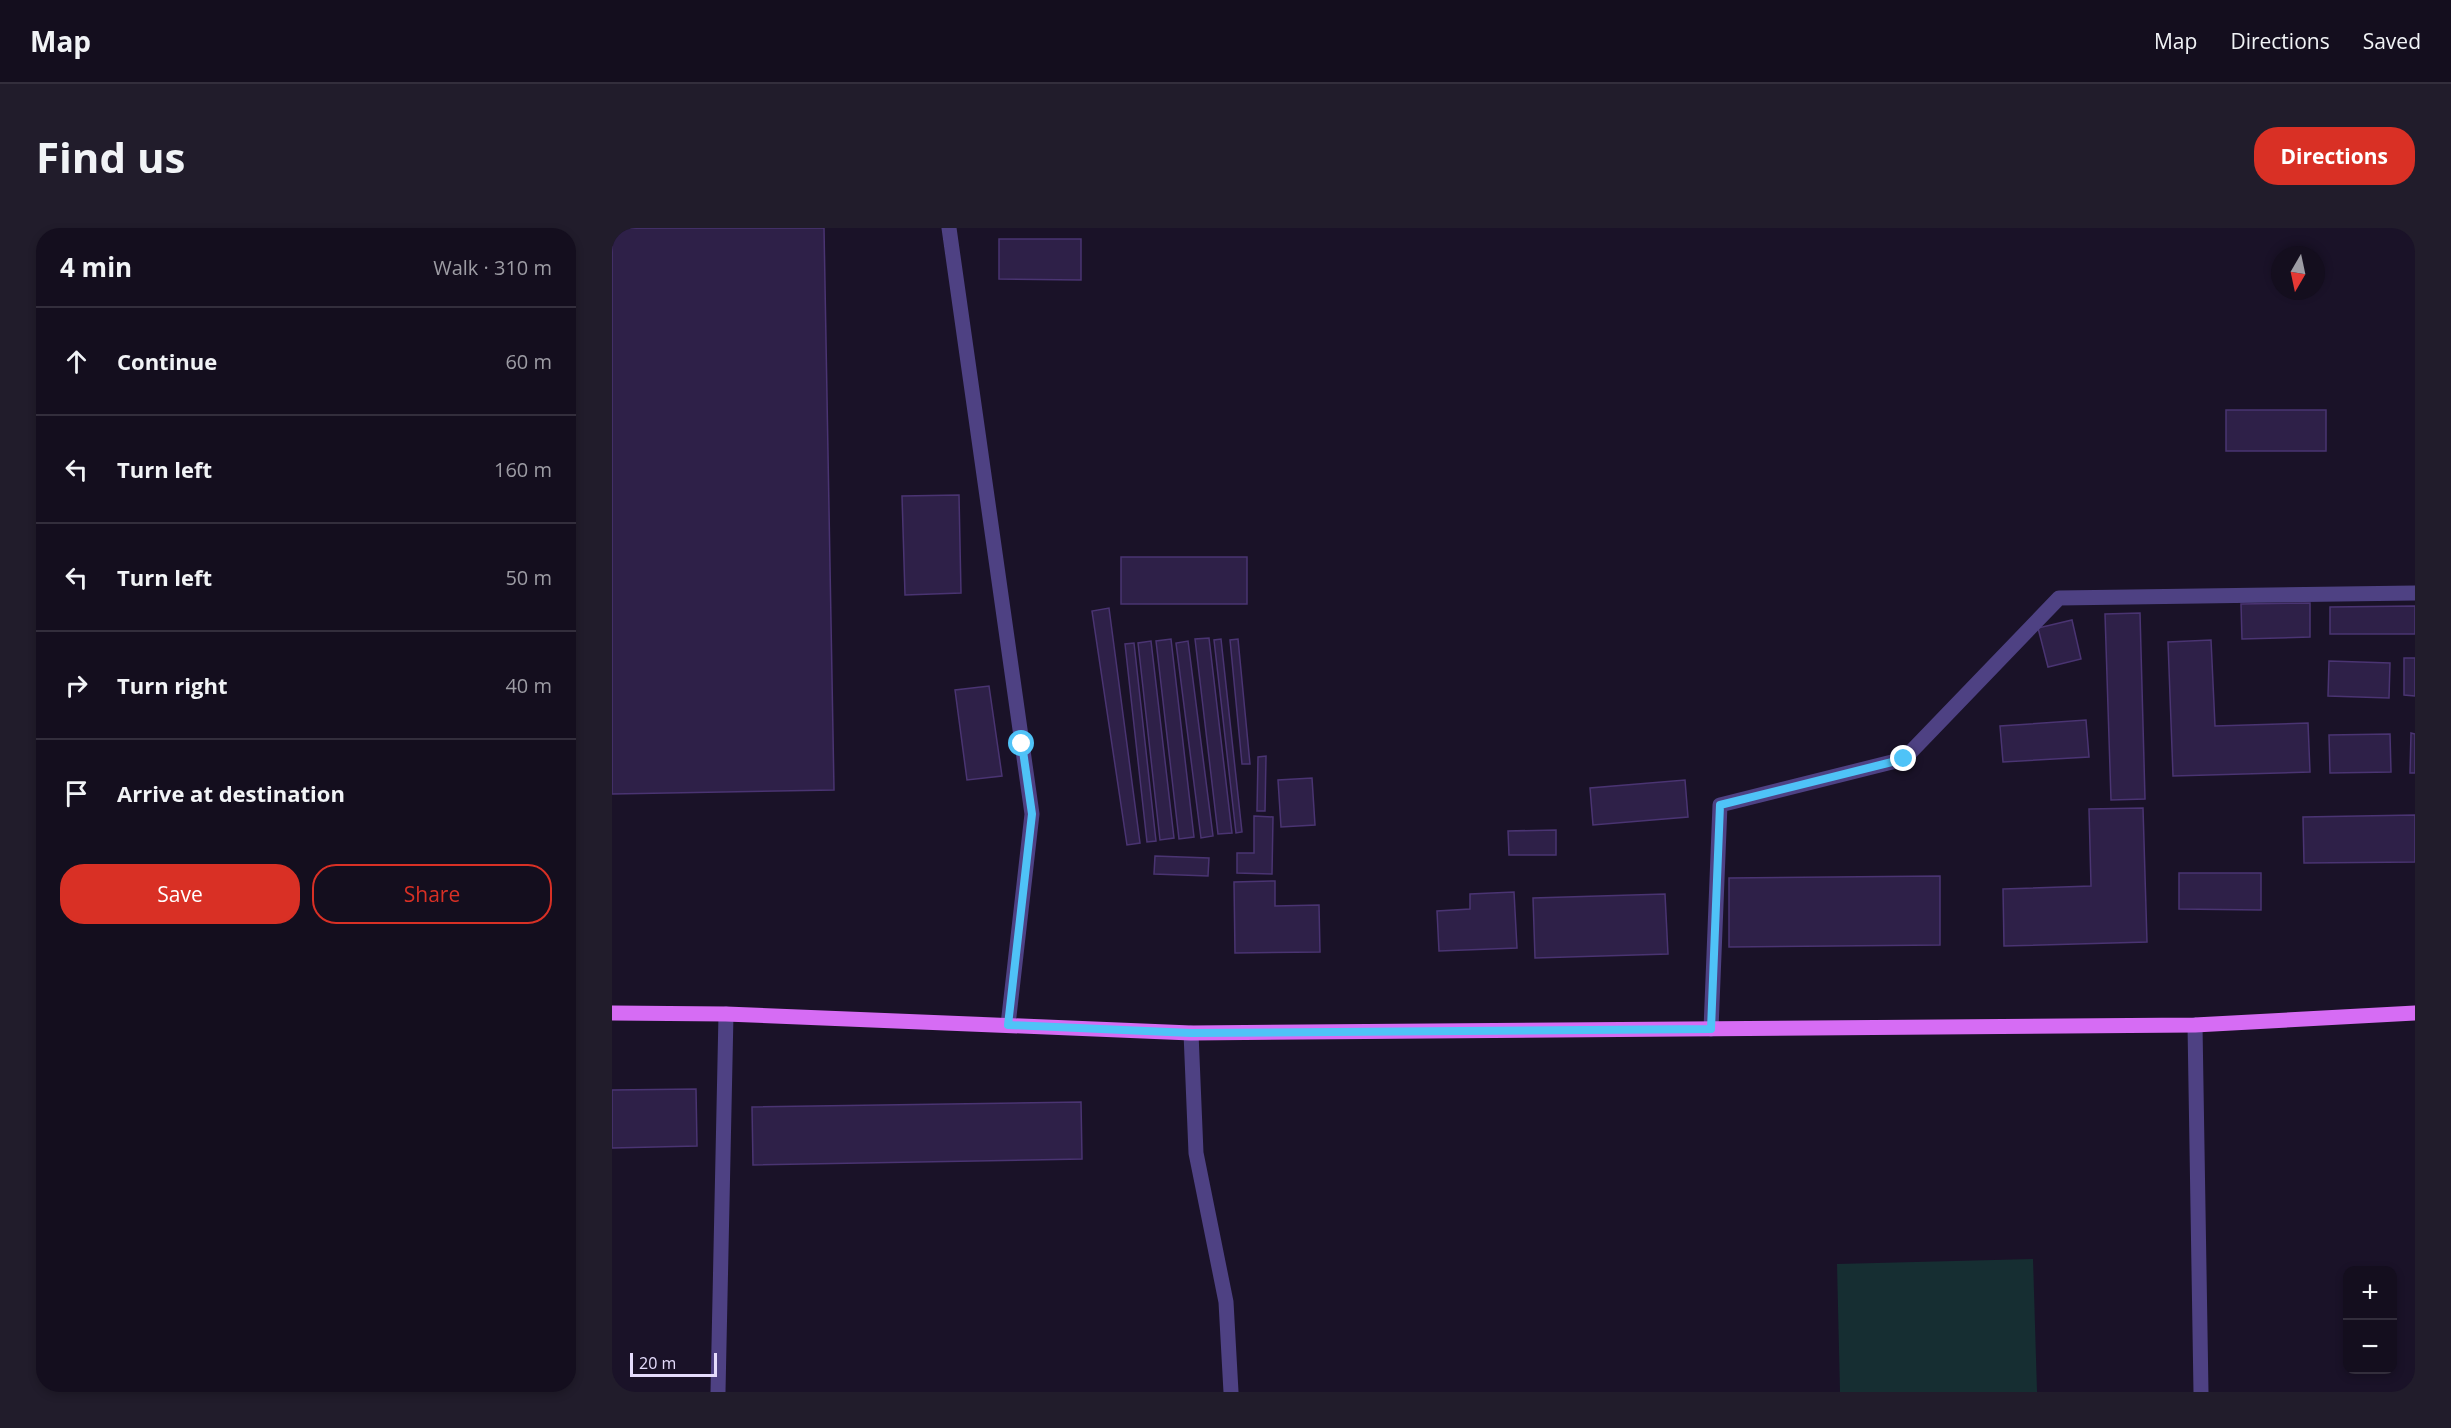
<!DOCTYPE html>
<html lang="en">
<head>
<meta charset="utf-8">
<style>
	:root { --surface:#140e1e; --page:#211c2b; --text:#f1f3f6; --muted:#9d9ca4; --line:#332e3c; --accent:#d93025 }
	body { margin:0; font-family:"Open Sans",sans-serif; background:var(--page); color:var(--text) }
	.controls { position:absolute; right:18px; bottom:18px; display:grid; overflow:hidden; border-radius:12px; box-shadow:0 3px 9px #0003 }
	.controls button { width:54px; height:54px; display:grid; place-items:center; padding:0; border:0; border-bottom:2px solid var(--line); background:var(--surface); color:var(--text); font:30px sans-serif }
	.compass { position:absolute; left:1659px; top:18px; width:54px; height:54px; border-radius:50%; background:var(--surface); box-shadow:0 3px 9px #0003; rotate:189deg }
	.scale { position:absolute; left:18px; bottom:15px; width:87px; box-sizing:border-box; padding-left:6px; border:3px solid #e5dcfc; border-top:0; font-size:16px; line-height:21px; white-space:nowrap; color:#e5dcfc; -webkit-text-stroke:4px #1a1228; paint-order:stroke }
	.stop { position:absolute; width:18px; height:18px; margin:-14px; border:4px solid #4fc3f7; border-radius:50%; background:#fff }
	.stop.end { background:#4fc3f7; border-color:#fff; box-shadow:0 2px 6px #0008 }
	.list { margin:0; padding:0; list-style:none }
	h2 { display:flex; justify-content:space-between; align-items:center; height:78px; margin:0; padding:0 24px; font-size:26px }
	h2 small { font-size:20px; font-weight:400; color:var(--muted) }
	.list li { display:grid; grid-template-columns:39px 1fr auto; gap:18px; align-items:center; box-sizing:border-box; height:108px; padding:0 24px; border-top:2px solid var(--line) }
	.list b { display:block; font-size:22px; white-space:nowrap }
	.list em { font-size:20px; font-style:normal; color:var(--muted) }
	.actions { display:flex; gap:12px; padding:18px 24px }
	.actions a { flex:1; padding:14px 0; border:2px solid var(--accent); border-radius:24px; text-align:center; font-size:21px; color:var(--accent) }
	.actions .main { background:var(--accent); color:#fff }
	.icon { flex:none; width:33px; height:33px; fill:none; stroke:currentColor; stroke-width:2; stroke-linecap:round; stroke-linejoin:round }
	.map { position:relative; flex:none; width:1803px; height:1164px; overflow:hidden; border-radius:24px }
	header { display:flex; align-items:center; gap:36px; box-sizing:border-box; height:84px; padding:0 30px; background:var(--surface); border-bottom:2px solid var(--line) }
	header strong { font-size:28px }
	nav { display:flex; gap:33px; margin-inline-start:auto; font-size:21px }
	.intro { display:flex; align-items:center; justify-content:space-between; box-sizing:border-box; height:144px; padding:0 36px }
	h1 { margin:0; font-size:42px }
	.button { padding:15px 27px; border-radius:24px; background:var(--accent); color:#fff; font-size:21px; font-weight:700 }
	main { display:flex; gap:36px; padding:0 36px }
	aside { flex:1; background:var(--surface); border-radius:24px; box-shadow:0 3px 9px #0003 }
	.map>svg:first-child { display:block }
	.green { fill:#162e32 }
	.building { fill:#2e2048; stroke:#4a3472; stroke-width:1.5 }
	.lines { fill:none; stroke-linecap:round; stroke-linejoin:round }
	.minor { stroke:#4e4183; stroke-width:15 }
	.major { stroke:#d66cf4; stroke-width:15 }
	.route { stroke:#4fc3f7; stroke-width:8 }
</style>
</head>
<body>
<header>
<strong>Map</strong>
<nav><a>Map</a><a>Directions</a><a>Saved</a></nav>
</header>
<div class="intro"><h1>Find us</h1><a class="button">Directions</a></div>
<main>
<aside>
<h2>4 min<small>Walk · 310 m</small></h2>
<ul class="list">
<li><svg class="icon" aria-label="ahead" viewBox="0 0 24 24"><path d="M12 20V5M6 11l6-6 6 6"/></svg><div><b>Continue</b></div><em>60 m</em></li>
<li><svg class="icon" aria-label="left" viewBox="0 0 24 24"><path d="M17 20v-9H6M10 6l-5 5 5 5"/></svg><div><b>Turn left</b></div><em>160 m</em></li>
<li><svg class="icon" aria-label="left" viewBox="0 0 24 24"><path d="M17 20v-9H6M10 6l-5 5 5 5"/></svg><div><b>Turn left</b></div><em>50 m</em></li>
<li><svg class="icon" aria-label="right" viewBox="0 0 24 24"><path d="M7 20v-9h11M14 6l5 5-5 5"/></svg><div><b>Turn right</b></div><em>40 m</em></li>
<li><svg class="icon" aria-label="arrive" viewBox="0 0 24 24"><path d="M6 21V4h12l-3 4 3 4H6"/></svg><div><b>Arrive at destination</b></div></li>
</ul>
<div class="actions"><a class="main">Save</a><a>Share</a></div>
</aside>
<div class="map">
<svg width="1803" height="1164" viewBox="0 0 1803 1164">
	<rect width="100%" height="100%" fill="#1a1228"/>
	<!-- green -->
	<path class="green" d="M1421 1031 1425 1164H1228L1225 1036Z"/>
	<!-- building -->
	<path class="building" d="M0 0H212L222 562 0 566Z
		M387 11H469V52L387 51Z
		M1614 182H1714V223H1614Z
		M347 267 349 365 293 367 290 268Z
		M509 329H635V376H509Z
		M1698 375V409L1630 411 1629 376Z
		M1803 378V406H1718V379Z
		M497 380 528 615 515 617 480 383Z
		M1528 385 1533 571 1499 572 1493 386Z
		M1460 392 1469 431 1436 439 1426 400Z
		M597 410 620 605 606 606 583 411Z
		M559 411 582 609 567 611 544 413Z
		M609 411 630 604 624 605 602 412Z
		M626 411 638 536H630L618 412Z
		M1599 412 1603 498 1696 495 1698 544 1561 548 1556 414Z
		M539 413 562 610 548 612 526 415Z
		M576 413 601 608 589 610 564 415Z
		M522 415 544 613 535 614 513 416Z
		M1792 430H1803V468L1792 467Z
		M1717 433 1778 435 1777 470 1716 468Z
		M377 458 390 548 355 552 343 462Z
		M1474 492 1477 529 1391 534 1388 498Z
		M1799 505 1803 506V545H1798Z
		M1778 506 1779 544 1718 545 1717 507Z
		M654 528 653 583H645L646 529Z
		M700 550 703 597 669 599 666 552Z
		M1073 552 1076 589 981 597 978 560Z
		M1531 580 1535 714 1392 718 1391 661 1479 658 1477 581Z
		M1803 587V634L1692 635 1691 589Z
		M642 588 661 589 660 646 625 645V625H642Z
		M944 602V627H897L896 603Z
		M543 628 597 630 596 648 542 646Z
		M1567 645H1649V682L1567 681Z
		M1328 648V717L1117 719V650Z
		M663 653V678L707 677 708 724 623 725 622 654Z
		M902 664 905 720 827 723 825 683 858 681V666Z
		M1053 666 1056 726 923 730 921 670Z
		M84 861 85 918 0 920V862Z
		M469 874 470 931 141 937 140 879Z"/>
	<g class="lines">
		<!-- minor -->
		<path class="minor" d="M337 0 420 586 396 797
			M1583 797 1589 1164
			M1099 801 1108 577 1292 531 1447 370 1803 365
			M579 805 584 925 614 1074 619 1164
			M106 1164 114 786"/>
		<!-- major -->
		<path class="major" d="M0 785 114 786 579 805 1583 797 1803 785"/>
	</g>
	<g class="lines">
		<!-- route -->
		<path class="route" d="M410 516 420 586 396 797 579 805 1099 801 1108 577 1292 531"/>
	</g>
</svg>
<div class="controls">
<button>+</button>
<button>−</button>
</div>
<svg class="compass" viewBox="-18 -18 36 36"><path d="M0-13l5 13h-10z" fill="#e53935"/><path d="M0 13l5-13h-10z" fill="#9d9ca4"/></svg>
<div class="scale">20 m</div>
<div class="stop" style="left:410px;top:516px"></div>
<div class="stop end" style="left:1292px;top:531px"></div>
</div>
</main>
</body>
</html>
